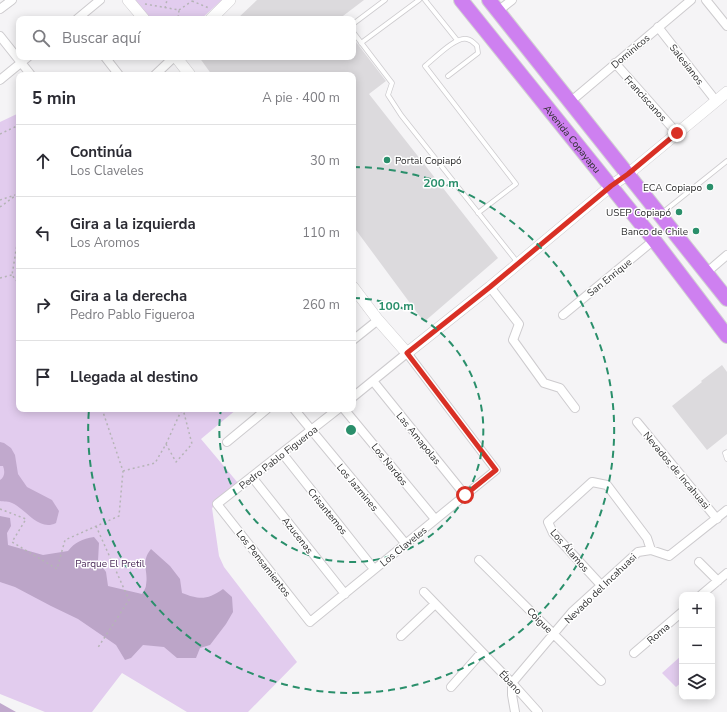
<!DOCTYPE html>
<html lang="es">
<head>
<meta charset="utf-8">
<style>
	:root { --surface:#fff; --page:#f2f2f3; --text:#2b2b33; --muted:#7c7c81; --line:#e1e1e2 }
	body { margin:0; font-family:"Nunito Sans",sans-serif; background:var(--page); color:var(--text) }
	.controls { position:absolute; right:12px; bottom:12px; display:grid; overflow:hidden; border-radius:8px; box-shadow:0 2px 10px #0003 }
	.controls button { width:36px; height:36px; display:grid; place-items:center; padding:0; border:0; border-bottom:1px solid var(--line); background:var(--surface); color:var(--text); font:20px sans-serif }
	.stop { position:absolute; width:12px; height:12px; margin:-9px; border:3px solid #d93025; border-radius:50%; background:#fff }
	.stop.end { background:#d93025; border-color:#fff; box-shadow:0 1px 4px #0008 }
	.list { margin:0; padding:0; list-style:none }
	h2 { display:flex; justify-content:space-between; align-items:center; height:52px; margin:0; padding:0 16px; font-size:17px }
	h2 small { font-size:13px; font-weight:400; color:var(--muted) }
	.list li { display:grid; grid-template-columns:26px 1fr auto; gap:12px; align-items:center; box-sizing:border-box; height:72px; padding:0 16px; border-top:1px solid var(--line) }
	.list b { display:block; font-size:15px; white-space:nowrap }
	.list p { margin:0; font-size:13px; white-space:nowrap; color:var(--muted) }
	.list em { font-size:13px; font-style:normal; color:var(--muted) }
	.icon { flex:none; width:22px; height:22px; fill:none; stroke:currentColor; stroke-width:2; stroke-linecap:round; stroke-linejoin:round }
	.map { position:relative; flex:none; width:727px; height:712px; overflow:hidden }
	.search { position:absolute; background:var(--surface); box-shadow:0 2px 10px #0003; left:16px; top:16px; width:340px; height:44px; display:flex; align-items:center; gap:10px; box-sizing:border-box; padding:0 14px; border-radius:8px; color:var(--muted); font-size:15px }
	.panel { position:absolute; background:var(--surface); box-shadow:0 2px 10px #0003; left:16px; top:72px; width:340px; height:340px; border-radius:8px }
	.map>svg:first-child { display:block }
	.green { fill:#e2ccee }
	.forest { fill:#bca5c8 }
	.water { fill:#c1a9cd }
	.building { fill:#dcdadd }
	.lines { fill:none; stroke-linecap:round; stroke-linejoin:round }
	.lane-casing { stroke:#cdcbce; stroke-width:5.5 }
	.street-casing { stroke:#cdcbce; stroke-width:10 }
	.secondary-casing { stroke:#cdcbce; stroke-width:12 }
	.highway-casing { stroke:#d1d1d1; stroke-width:16 }
	.path { stroke:#b5b4b6; stroke-width:1.5; stroke-dasharray:2 3; stroke-linecap:butt }
	.lane { stroke:#fff; stroke-width:4 }
	.street { stroke:#fff; stroke-width:8 }
	.secondary { stroke:#fff; stroke-width:11 }
	.highway { stroke:#ce80f0; stroke-width:14 }
	.route { stroke:#d93025; stroke-width:5 }
	.ring { fill:none; stroke:#2a8f6b; stroke-width:2; stroke-dasharray:7 5 }
	.poi-dot { fill:#2a8f6b; stroke:#fff; stroke-width:1.5 }
	.labels { text-anchor:middle; stroke-width:3; stroke-linejoin:round; paint-order:stroke }
	.street-label { font-size:10px; fill:#2f2f30; stroke:#fff }
	.poi-label { font-size:10px; fill:#2f2f30; stroke:#fff; text-anchor:end }
	.park-label { font-size:10px; fill:#4b2b59; stroke:#fff }
	.centre { fill:#2a8f6b; stroke:#fff; stroke-width:2 }
	.ring-label { font-size:12px; text-anchor:middle; font-weight:bold; fill:#2a8f6b; stroke:#fff; stroke-width:3; stroke-linejoin:round; paint-order:stroke }
</style>
</head>
<body>
<div class="map">
<svg width="727" height="712" viewBox="0 0 727 712">
	<rect width="100%" height="100%" fill="#f5f4f6"/>
	<!-- green -->
	<path class="green" d="M135 0H222L201 19H149L134 1Z
		M19 113V409H237L201 439 238 483 212 508 219 556 224 567 297 662 248 712H187L122 673 92 712H45L0 694V122Z
		M682 655V682L676 687 662 673Z"/>
	<!-- forest -->
	<path class="forest" d="M0 516 10 518 11 526 7 533 8 545 43 555 68 551C75 542 82 539 94 537L99 543 98 561 106 572 108 586 142 594C143 592 146 588 146 585 149 572 140 562 151 549L170 566 180 579 182 593C200 600 207 600 223 589L232 597 233 612 226 624 210 645 200 648 196 658H177L164 647 143 645 131 658 125 660 116 645 78 619 51 606 15 587 0 582Z"/>
	<!-- water -->
	<path class="water" d="M0 442 4 443 11 448 15 455 18 474 27 487 52 500 59 511 56 523C39 532 26 509 12 503 9 501 4 502 0 501V480C5 477 5 471 3 466H0Z
		M0 703 16 712H0Z"/>
	<!-- building -->
	<path class="building" d="M257 0H364L339 19H237Z
		M353 38 386 81 369 94 498 258 424 322 353 226V75H212L199 57H353Z
		M722 365 727 372V434L707 450 672 406 702 382 701 381Z"/>
	<g class="lines">
		<defs>
			<path id="lane" d="M425 0 457 40
				M353 24 385 0
				M353 32 392 83 388 95 401 115 518 263
				M361 43 419 0
				M448 76 478 53 477 46C474 43 472 40 467 39 456 36 435 58 425 66L516 184 478 213
				M662 213 727 161
				M727 452 725 453 727 459"/>
			<path id="street" d="M706 0 727 26
				M0 9 12 0
				M498 11 512 0
				M77 19 100 0
				M658 27 716 101
				M0 36 31 75
				M105 57 119 75
				M615 63 677 133
				M155 75 174 57
				M0 80 28 57
				M570 102 691 0
				M706 273 727 255
				M490 287 519 324 513 340 544 383 560 388 575 408
				M563 315 654 240
				M353 340 378 320
				M373 381 465 495
				M294 409 405 543
				M338 409 217 504 310 622 496 470 407 353 353 397
				M344 409 435 519
				M637 422 717 519
				M227 442 267 409
				M282 453 374 569
				M252 477 345 594
				M479 560 601 681
				M699 562 718 581
				M601 585 553 533 548 522 592 482 607 485 647 538 651 550
				M424 592 512 683 538 712
				M701 595 727 573
				M401 636 435 604
				M634 653 682 612
				M451 687 482 652
				M515 712 512 695V683L572 612 638 552 651 550 669 556 727 510"/>
			<path id="secondary" d="M128 0 144 19
				M211 19 230 0
				M176 57 190 75
				M353 287 378 320 407 353 490 287 611 186 628 174 727 92"/>
			<g id="highway">
				<path id="s1" d="M461 0 654 240 727 336"/>
				<path d="M489 0 727 299"/>
			</g>
		</defs>
		<!-- lane casing -->
		<use href="#lane" class="lane-casing"/>
		<!-- street casing -->
		<use href="#street" class="street-casing"/>
		<!-- secondary casing -->
		<use href="#secondary" class="secondary-casing"/>
		<!-- highway casing -->
		<use href="#highway" class="highway-casing"/>
		<!-- path -->
		<path class="path" d="M192 1 209 8
			M145 4 179 10 178 19
			M165 8 167 0
			M179 10 192 1
			M0 134 19 125
			M0 200 15 195
			M0 207 19 193
			M19 232 12 275 19 284
			M0 278 12 275
			M166 444 176 462 192 444 183 409
			M123 471 155 463 166 444 182 409
			M0 509 26 519 12 542 57 569 65 540 119 516 123 471 102 409
			M96 526 129 600 97 649"/>
		<!-- lane -->
		<use href="#lane" class="lane"/>
		<!-- street -->
		<use href="#street" class="street"/>
		<!-- secondary -->
		<use href="#secondary" class="secondary"/>
		<!-- highway -->
		<use href="#highway" class="highway"/>
	</g>
	<g class="lines">
		<!-- route -->
		<path class="route" d="M465 495 496 470 407 353 490 287 611 186 628 174 677 133"/>
	</g>
	<!-- distance rings -->
	<g class="ring">
		<path d="M353 298A132 132 0 1 1 221 409"/>
		<path d="M353 167A263 263 0 1 1 89 409"/>
	</g>
	<!-- markers -->
	<g class="poi-dot">
		<circle cx="387" cy="160" r="4"/>
		<circle cx="710" cy="187" r="4"/>
		<circle cx="679" cy="212" r="4"/>
		<circle cx="696" cy="231" r="4"/>
	</g>
	<g class="labels">
		<!-- street labels -->
		<g class="street-label">
			<text transform="translate(630 51) rotate(-40)" y="4">Dominicos</text>
			<text transform="translate(687 64) rotate(52)" y="4">Salesianos</text>
			<text transform="translate(646 98) rotate(48)" y="4">Franciscanos</text>
			<text dy="4" stroke="none"><textPath href="#s1" startOffset="178">Avenida Copayapu</textPath></text>
			<text transform="translate(609 277) rotate(-39)" y="4">San Enrique</text>
			<text transform="translate(419 438) rotate(51)" y="4">Las Amapolas</text>
			<text transform="translate(278 457) rotate(-38)" y="4">Pedro Pablo Figueroa</text>
			<text transform="translate(390 464) rotate(51)" y="4">Los Nardos</text>
			<text transform="translate(677 470) rotate(50)" y="4">Nevados de Incahuasi</text>
			<text transform="translate(358 487) rotate(50)" y="4">Los Jazmines</text>
			<text transform="translate(328 511) rotate(51)" y="4">Crisantemos</text>
			<text transform="translate(298 535) rotate(52)" y="4">Azucenas</text>
			<text transform="translate(403 546) rotate(-39)" y="4">Los Claveles</text>
			<text transform="translate(570 550) rotate(49)" y="4">Los Álamos</text>
			<text transform="translate(264 563) rotate(52)" y="4">Los Pensamientos</text>
			<text transform="translate(600 588) rotate(-44)" y="4">Nevado del Incahuasi</text>
			<text transform="translate(540 620) rotate(45)" y="4">Coigue</text>
			<text transform="translate(658 633) rotate(-41)" y="4">Roma</text>
			<text transform="translate(511 682) rotate(47)" y="4">Ébano</text>
		</g>
		<!-- poi labels -->
		<g class="poi-label">
			<text x="395" y="164" text-anchor="start">Portal Copiapó</text>
			<text x="702" y="191">ECA Copiapo</text>
			<text x="671" y="216">USEP Copiapó</text>
			<text x="688" y="235">Banco de Chile</text>
		</g>
		<!-- park labels -->
		<g class="park-label">
			<text x="110" y="567">Parque El Pretil</text>
		</g>
	</g>
	<circle cx="351" cy="430" r="6" class="centre"/>
	<g class="ring-label">
		<text x="441" y="187">200 m</text>
		<text x="396" y="310">100 m</text>
	</g>
</svg>
<div class="controls">
<button>+</button>
<button>−</button>
<button><svg class="icon" aria-label="layers" viewBox="0 0 24 24"><path d="M12 4l9 5-9 5-9-5zM3 14l9 5 9-5"/></svg></button>
</div>
<div class="stop" style="left:465px;top:495px"></div>
<div class="stop end" style="left:677px;top:133px"></div>
<div class="search"><svg class="icon" aria-label="search" viewBox="0 0 24 24"><circle cx="10" cy="10" r="6"/><path d="M15 15l6 6"/></svg>Buscar aquí</div>
<section class="panel">
<h2>5 min<small>A pie · 400 m</small></h2>
<ul class="list">
<li><svg class="icon" aria-label="ahead" viewBox="0 0 24 24"><path d="M12 20V5M6 11l6-6 6 6"/></svg><div><b>Continúa</b><p>Los Claveles</p></div><em>30 m</em></li>
<li><svg class="icon" aria-label="left" viewBox="0 0 24 24"><path d="M17 20v-9H6M10 6l-5 5 5 5"/></svg><div><b>Gira a la izquierda</b><p>Los Aromos</p></div><em>110 m</em></li>
<li><svg class="icon" aria-label="right" viewBox="0 0 24 24"><path d="M7 20v-9h11M14 6l5 5-5 5"/></svg><div><b>Gira a la derecha</b><p>Pedro Pablo Figueroa</p></div><em>260 m</em></li>
<li><svg class="icon" aria-label="arrive" viewBox="0 0 24 24"><path d="M6 21V4h12l-3 4 3 4H6"/></svg><div><b>Llegada al destino</b></div></li>
</ul>
</section>
</div>
</body>
</html>
